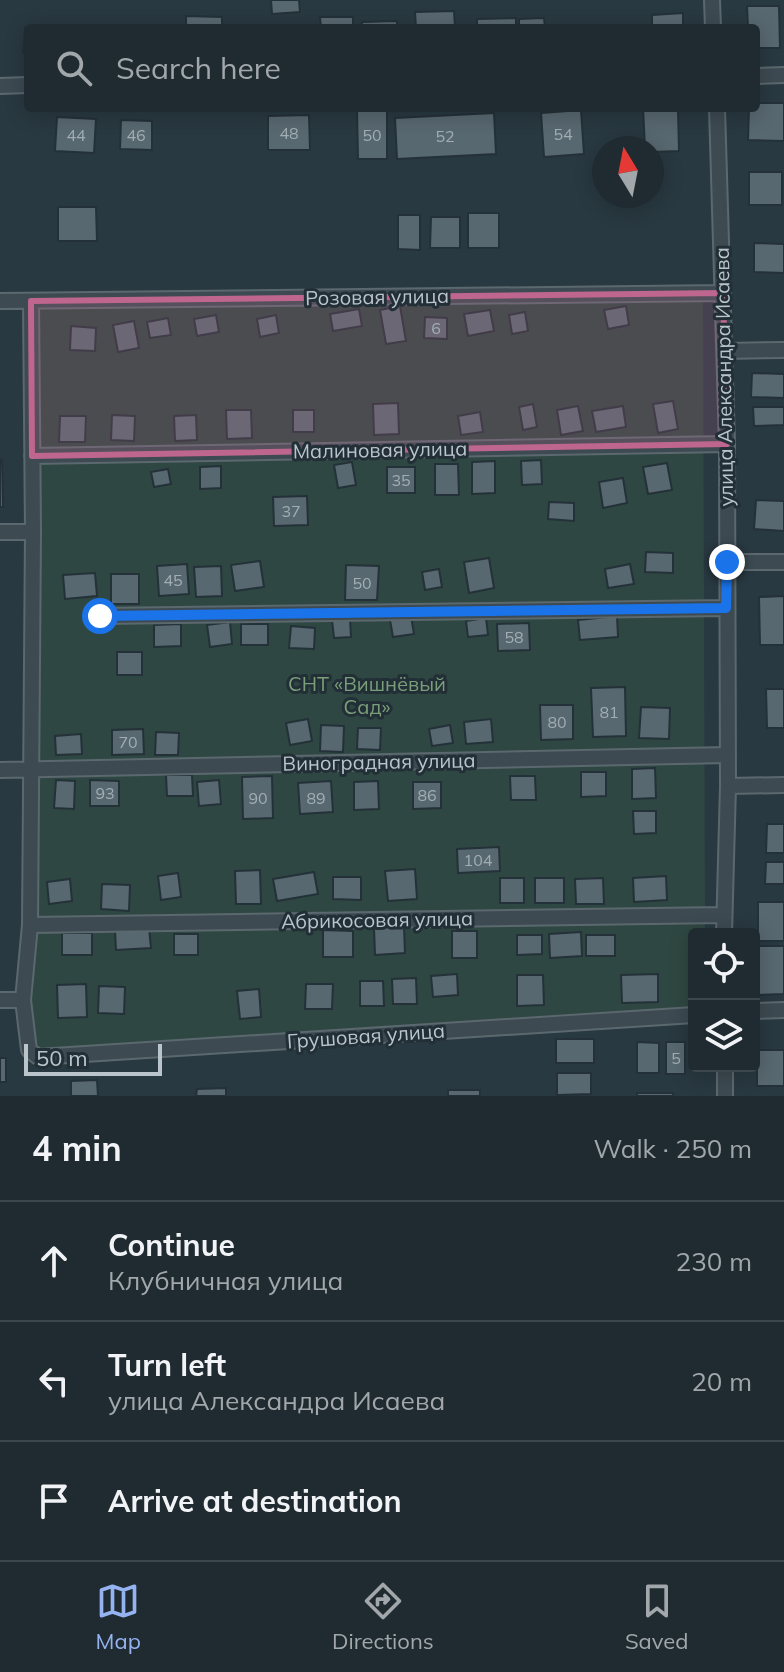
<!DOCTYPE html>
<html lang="en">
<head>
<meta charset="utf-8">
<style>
	:root { --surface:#1f2b31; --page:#2c373d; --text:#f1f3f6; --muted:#a1a7ab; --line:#3c474d; --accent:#95b2f1 }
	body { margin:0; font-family:Mulish,sans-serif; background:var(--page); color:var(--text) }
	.controls { position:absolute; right:24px; bottom:24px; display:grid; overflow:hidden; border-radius:8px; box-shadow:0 4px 20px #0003 }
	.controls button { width:72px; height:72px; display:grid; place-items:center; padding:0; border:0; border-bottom:2px solid var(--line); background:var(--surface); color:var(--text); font:40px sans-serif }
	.compass { position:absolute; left:592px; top:136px; width:72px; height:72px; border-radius:50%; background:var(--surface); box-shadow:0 4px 20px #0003; rotate:350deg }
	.scale { position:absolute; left:24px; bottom:20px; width:138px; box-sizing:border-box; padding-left:8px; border:4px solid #bac5cb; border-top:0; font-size:22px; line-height:28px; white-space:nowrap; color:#bac5cb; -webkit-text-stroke:6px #222f36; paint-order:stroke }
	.stop { position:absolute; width:24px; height:24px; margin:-18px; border:6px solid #1a73e8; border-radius:50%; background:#fff }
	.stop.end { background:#1a73e8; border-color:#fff; box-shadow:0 2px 8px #0008 }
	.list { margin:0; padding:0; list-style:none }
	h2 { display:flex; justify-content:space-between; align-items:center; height:104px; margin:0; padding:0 32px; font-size:34px }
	h2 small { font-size:26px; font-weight:400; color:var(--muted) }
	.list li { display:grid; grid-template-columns:52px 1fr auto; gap:24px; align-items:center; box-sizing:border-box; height:120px; padding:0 32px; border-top:2px solid var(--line) }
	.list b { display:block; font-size:30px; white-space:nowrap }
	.list p { margin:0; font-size:26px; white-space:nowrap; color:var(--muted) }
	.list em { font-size:26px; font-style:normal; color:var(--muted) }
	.icon { flex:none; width:44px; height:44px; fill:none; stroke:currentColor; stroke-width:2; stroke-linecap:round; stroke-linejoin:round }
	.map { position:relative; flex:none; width:784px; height:1096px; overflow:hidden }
	.search { position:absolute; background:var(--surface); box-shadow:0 4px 20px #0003; left:24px; right:24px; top:24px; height:88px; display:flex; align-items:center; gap:20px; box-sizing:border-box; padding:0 28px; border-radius:8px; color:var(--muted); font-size:30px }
	.sheet { height:464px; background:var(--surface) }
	nav { display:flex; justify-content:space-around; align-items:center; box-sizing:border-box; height:112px; border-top:2px solid var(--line); background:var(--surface); font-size:22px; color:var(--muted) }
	nav a { display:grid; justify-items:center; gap:4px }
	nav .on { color:var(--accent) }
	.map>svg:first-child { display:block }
	.green { fill:#2f4742 }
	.building { fill:#586870; stroke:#243138; stroke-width:2 }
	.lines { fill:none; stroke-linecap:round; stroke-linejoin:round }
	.street-casing { stroke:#5b686e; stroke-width:18 }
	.street { stroke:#3d4a51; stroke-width:14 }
	.route { stroke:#1a73e8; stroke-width:10 }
	.marked { fill:#be668d; fill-opacity:0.2; stroke:#be668d; stroke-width:6; stroke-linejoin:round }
	.labels { text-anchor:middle; stroke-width:6; stroke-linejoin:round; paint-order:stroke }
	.number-label { font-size:16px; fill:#a2aeb4 }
	.street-label { font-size:20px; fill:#bac5cb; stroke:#222f36 }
	.park-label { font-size:20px; fill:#7b9e7a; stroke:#222f36 }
</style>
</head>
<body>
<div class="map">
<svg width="784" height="1096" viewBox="0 0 784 1096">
	<rect width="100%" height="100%" fill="#293941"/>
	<!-- green -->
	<path class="green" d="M703 293 705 934H694V1015L38 1057 23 1000 31 301Z"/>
	<!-- building -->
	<path class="building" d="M271 0H299L300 12 272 14Z
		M747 6H779L780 48H756V28H748Z
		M454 11 455 28H416L415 12Z
		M683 13V28H652V15Z
		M186 16 222 17V28H186Z
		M320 17H353V28H321Z
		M516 18V28H477V19Z
		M544 18 545 28H519V19Z
		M397 21V28H362V22Z
		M25 27 36 28H28V54L23 53Z
		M756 103H784V141L748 140 749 108H756Z
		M643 108H678L679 151 652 152V148H645Z
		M387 110V159H358L357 111Z
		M581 110 584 154 544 157 541 113Z
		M494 113 496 154 397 159 395 118Z
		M309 115 310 150H268V116Z
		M57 117 96 119 94 153 55 151Z
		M121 120 152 121V150L120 149Z
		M749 172H782V205H749Z
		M58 207H96L97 241H58Z
		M468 213H499V248H468Z
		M398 215H420V250L398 249Z
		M431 217H460V248H430Z
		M754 243 784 244V273L754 272Z
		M400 306 406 341 386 344 380 310Z
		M626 306 629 325 608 329 604 310Z
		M359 309 362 326 333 331 330 314Z
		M490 310 494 331 468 336 464 314Z
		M525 312 528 331 512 334 509 315Z
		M216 315 219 332 197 336 194 319Z
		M276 315 279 333 260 337 257 319Z
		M425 317 447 318V339L424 338Z
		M168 318 171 335 150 338 147 322Z
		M134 321 139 348 118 352 113 325Z
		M71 326 96 328 95 351 70 350Z
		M752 373 784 374V398L751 397Z
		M673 401 678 429 658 433 653 404Z
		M398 403 399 434 374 435 373 404Z
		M533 404 537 427 523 430 519 407Z
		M578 406 583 431 561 435 557 410Z
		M623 406 626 427 596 432 592 411Z
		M753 407H784V425L754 426Z
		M226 410H251L252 438 227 439Z
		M293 410H314V432H293Z
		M480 412 483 432 461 435 458 416Z
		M112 415 135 416 134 441 111 440Z
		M196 415 197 440 175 441 174 416Z
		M60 416H86L85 442H59Z
		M0 460H2L3 507H0Z
		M541 460 542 484 522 485 521 461Z
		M495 461V493L472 494V462Z
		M352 462 356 485 338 488 334 465Z
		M667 463 672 490 648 494 643 467Z
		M435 464H458L459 495H435Z
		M221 466V488L200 489V467Z
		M387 467H415V493H387Z
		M168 469 171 484 154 487 151 472Z
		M623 478 627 503 603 508 599 482Z
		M307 496 308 525 274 526 273 497Z
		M756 500 784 501V531L754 529Z
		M549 502 574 503V521L548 519Z
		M646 552 673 553V573L645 572Z
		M489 558 494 588 469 593 464 562Z
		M260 561 264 587 235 591 231 565Z
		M187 564 189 594 159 596 157 566Z
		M630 564 634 584 608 588 605 569Z
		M346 565 379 566 377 600H345Z
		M221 566 222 596 196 597 194 567Z
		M439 569 442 587 425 590 422 572Z
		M95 573 97 596 65 599 63 575Z
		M111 574H139V604H111Z
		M784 596V645H760L759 597Z
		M411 616 414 634 393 637 390 620Z
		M617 616 618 637 580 640 578 620Z
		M486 618 488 635 468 637 466 621Z
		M350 619 351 637 334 638 332 620Z
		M230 622 232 644 210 647 207 625Z
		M529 623 530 650 498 651 497 624Z
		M181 624V646L154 647V625Z
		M241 624H268V645H241Z
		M291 626 315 628 314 649 289 648Z
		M117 652H142V675H117Z
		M625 687 626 736 593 737 591 688Z
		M766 689H784V728H767Z
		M540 705H573V739L541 740Z
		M641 707 670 708 669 739 639 738Z
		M308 719 312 741 290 745 286 723Z
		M491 719 493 742 466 744 464 722Z
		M321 725 344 726 343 752 320 751Z
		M450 725 453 743 432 746 429 729Z
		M358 728H381L380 750 357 749Z
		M143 729 144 754 112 755V730Z
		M156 732 179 733 178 755H155Z
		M81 734 82 754 56 755 55 736Z
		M655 768 656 798 632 799V769Z
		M581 772H606V796L581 797Z
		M166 775H192L193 796H167Z
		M272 776 273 818 243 819 242 777Z
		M510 776H535L536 800H511Z
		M56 780 75 781 74 809 54 808Z
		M90 780 119 781V806H90Z
		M219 780 221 804 199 806 197 782Z
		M331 781 333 812 300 814 298 783Z
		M378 781 379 809 354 810V782Z
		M413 782H441V808L413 809Z
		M633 811H656V833L634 834Z
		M767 824H784V853H766Z
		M499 847 500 871 458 873 457 849Z
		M766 862H784V884H765Z
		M415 869 417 899 388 901 385 871Z
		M260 870 261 904H236L235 871Z
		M314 872 318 894 277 901 273 879Z
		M178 873 181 897 161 900 158 876Z
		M666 876 667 900 634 902 633 878Z
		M333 877H361V900L333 899Z
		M500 878H524V903H500Z
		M535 878H564V903H535Z
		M603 878 604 904H576L575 879Z
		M70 879 72 901 49 904 47 882Z
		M102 884 130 885 129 911 101 909Z
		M758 902H784V941H758Z
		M404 927 405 953 375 955 374 928Z
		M149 928 151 948 116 950 115 931Z
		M323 930 353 931V957H323Z
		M452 931H477V958H452Z
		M581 932 582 956 550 958 549 934Z
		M62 933H92V955H62Z
		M174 934H198V955H174Z
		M517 935H542V954L517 955Z
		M586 935H615V956H586Z
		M755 946H784V994L756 995Z
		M457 974 458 995 433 997 431 976Z
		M658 974V1002L622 1003 621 975Z
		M517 975H543L544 1005 517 1006Z
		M416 978 417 1004H393L392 979Z
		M360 981H383L384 1006H360Z
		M86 984 87 1017 58 1018 57 985Z
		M306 984H333L332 1009H305Z
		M99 986 125 987 124 1014 98 1013Z
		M259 989 261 1017 240 1019 237 991Z
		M556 1039H594V1063H556Z
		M637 1042 659 1043V1073H637Z
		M666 1042H685V1074H666Z
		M757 1050H784V1086H757Z
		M0 1058H6V1082H0Z
		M557 1073H591V1094L557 1095Z
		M97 1080 98 1096H71V1081Z
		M226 1088V1096H196L197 1089Z
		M448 1090H480V1096H448Z
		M637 1093H673V1096H637Z"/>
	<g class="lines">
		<defs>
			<path id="street" d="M712 0 713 28
				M756 76 784 75
				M0 86 28 85
				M717 108 727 444 728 786 724 934
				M0 301 723 293
				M31 301 33 532 30 925 23 1000 29 1050 38 1057 694 1015
				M725 351 784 350
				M32 456 727 444
				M0 532H33
				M727 562H784
				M100 616 726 608
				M0 770 728 755
				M728 786 784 785
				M30 925 724 915
				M0 1000H23
				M754 1011 784 1010
				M725 1066V1096"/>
		</defs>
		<!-- street casing -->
		<use href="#street" class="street-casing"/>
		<!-- street -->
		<use href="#street" class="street"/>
	</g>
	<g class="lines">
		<!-- route -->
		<path class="route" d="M100 616 726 608 727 562"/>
	</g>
	<!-- marked area -->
	<path class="marked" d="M723 293 727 444 32 456 31 301Z"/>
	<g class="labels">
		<!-- number labels -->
		<g class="number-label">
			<text x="289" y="139">48</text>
			<text x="563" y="140">54</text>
			<text x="76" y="141">44</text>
			<text x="136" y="141">46</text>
			<text x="372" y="141">50</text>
			<text x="445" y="142">52</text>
			<text x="436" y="334">6</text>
			<text x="401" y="486">35</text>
			<text x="291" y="517">37</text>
			<text x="173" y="586">45</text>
			<text x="362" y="589">50</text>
			<text x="514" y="643">58</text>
			<text x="609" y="718">81</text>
			<text x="557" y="728">80</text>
			<text x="128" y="748">70</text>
			<text x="105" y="799">93</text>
			<text x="427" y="801">86</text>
			<text x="258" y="804">90</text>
			<text x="316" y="804">89</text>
			<text x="478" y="866">104</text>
			<text x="676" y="1064">5</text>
		</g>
		<!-- street labels -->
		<g class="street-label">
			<text transform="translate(377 297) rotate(-1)" y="7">Розовая улица</text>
			<text transform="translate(724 377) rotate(-91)" y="7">улица Александра Исаева</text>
			<text transform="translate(380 450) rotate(-1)" y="7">Малиновая улица</text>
			<text transform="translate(379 762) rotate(-1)" y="7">Виноградная улица</text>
			<text transform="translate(377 920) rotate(-1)" y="7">Абрикосовая улица</text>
			<text transform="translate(366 1036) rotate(-4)" y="7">Грушовая улица</text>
		</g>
		<!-- park labels -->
		<g class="park-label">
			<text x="367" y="691">СНТ «Вишнёвый<tspan x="367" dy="23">Cад»</tspan></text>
		</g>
	</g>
</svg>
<div class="controls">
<button><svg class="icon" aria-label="locate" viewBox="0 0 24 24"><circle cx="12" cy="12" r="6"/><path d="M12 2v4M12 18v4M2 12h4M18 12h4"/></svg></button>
<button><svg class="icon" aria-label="layers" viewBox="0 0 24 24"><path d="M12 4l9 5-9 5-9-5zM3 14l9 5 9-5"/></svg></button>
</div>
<svg class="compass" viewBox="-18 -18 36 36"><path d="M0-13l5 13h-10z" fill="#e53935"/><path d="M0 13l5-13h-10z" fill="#a1a7ab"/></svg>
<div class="scale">50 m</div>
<div class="stop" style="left:100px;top:616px"></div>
<div class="stop end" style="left:727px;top:562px"></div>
<div class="search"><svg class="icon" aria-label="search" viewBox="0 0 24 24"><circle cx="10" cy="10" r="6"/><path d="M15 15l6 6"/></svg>Search here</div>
</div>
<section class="sheet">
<h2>4 min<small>Walk · 250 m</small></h2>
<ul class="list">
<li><svg class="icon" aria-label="ahead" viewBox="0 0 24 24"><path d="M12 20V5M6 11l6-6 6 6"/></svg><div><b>Continue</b><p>Клубничная улица</p></div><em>230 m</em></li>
<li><svg class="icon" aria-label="left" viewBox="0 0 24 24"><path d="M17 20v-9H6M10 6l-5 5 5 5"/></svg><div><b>Turn left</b><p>улица Александра Исаева</p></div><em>20 m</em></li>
<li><svg class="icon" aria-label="arrive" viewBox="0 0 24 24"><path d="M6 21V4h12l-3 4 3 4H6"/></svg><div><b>Arrive at destination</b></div></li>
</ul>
</section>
<nav>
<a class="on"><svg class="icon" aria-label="map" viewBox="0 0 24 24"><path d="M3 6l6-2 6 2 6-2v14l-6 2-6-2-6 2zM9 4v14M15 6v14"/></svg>Map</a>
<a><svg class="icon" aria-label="directions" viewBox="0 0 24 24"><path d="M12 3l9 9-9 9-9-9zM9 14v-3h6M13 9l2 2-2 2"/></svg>Directions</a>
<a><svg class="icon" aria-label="saved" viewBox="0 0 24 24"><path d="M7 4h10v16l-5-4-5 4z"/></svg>Saved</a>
</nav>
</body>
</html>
